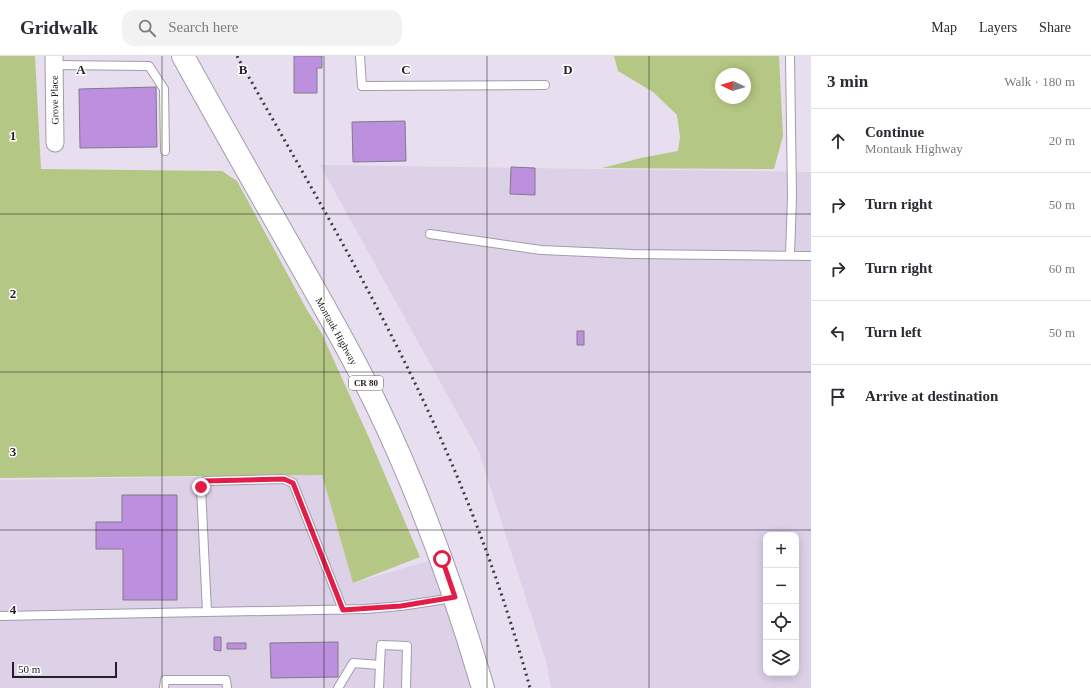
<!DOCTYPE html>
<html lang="en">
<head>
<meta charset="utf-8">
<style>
	:root { --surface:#fff; --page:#f2f2f3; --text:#2b2b33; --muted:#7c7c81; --line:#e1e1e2 }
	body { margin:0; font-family:"Times New Roman",serif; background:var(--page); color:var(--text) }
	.controls { position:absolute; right:12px; bottom:12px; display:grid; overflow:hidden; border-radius:8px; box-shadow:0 2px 10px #0003 }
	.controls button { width:36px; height:36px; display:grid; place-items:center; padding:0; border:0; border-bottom:1px solid var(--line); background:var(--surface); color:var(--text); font:20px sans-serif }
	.compass { position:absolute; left:715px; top:12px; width:36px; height:36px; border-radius:50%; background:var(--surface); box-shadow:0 2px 10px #0003; rotate:274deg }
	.scale { position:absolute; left:12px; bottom:10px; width:105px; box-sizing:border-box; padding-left:4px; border:2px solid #232026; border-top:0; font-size:11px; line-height:14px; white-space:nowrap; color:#232026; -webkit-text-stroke:3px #fff; paint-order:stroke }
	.stop { position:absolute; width:12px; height:12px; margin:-9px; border:3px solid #e11d48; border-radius:50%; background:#fff }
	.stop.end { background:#e11d48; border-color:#fff; box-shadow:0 1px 4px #0008 }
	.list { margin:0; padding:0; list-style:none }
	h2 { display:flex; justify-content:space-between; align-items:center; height:52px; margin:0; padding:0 16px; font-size:17px }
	h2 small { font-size:13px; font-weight:400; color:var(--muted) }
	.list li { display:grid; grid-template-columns:26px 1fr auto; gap:12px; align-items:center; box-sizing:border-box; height:64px; padding:0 16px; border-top:1px solid var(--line) }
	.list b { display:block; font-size:15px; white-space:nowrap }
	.list p { margin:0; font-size:13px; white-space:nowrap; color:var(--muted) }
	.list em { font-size:13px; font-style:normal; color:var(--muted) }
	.icon { flex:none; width:22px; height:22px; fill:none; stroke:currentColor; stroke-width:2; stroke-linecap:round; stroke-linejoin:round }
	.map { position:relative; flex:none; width:811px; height:632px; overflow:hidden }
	header { display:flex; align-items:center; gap:24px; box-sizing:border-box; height:56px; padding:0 20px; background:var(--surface); border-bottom:1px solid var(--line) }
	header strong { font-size:19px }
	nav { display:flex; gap:22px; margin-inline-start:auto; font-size:14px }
	.search { width:280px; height:36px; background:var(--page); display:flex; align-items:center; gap:10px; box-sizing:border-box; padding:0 14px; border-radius:12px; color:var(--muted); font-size:15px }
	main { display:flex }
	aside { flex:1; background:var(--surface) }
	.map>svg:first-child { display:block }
	.built { fill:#ddd1e7; fill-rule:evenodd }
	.green { fill:#b5c784; fill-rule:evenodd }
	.building { fill:#bd8fdf; stroke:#827a88 }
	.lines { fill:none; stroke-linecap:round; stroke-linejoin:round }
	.service-casing { stroke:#a39baa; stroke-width:10 }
	.minor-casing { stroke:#a39baa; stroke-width:19 }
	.primary-casing { stroke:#a39baa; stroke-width:24 }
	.service { stroke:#fff; stroke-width:8 }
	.minor { stroke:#fff; stroke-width:17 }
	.primary { stroke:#fff; stroke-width:22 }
	.rail { stroke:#3d3941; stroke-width:3; stroke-dasharray:2 4; stroke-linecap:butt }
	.route { stroke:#e11d48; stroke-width:5 }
	.grid { fill:none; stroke:#232026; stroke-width:1; stroke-opacity:0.55 }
	.labels { text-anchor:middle; stroke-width:3; stroke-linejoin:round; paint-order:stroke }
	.shield { fill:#fff; stroke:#656367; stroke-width:1 }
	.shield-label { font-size:9px; font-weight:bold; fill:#232026 }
	.street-label { font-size:10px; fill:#232026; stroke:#fff }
	.grid-label { font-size:13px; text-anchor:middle; font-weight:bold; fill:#232026; stroke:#fff; stroke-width:3; stroke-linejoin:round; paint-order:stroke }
</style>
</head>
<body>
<header>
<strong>Gridwalk</strong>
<div class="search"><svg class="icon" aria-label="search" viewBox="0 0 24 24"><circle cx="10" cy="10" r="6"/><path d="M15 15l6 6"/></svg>Search here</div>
<nav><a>Map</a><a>Layers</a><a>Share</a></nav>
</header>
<main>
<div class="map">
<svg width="811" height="632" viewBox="0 0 811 632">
	<rect width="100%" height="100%" fill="#e7dfef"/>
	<!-- built -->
	<path class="built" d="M320 109 811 116V632H551L546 605 479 396ZM766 479H796V617H766Z
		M322 419 353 527 442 501 483 632H0V424Z"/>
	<!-- green -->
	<path class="green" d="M0 0H35L41 113 222 115 237 125 307 254 321 276 370 384 420 501 353 527 322 419 0 422Z
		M614 0H779L783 80 774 113 602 112 641 102 678 95 680 81 677 59 653 36 618 15ZM721 18H745V42H721Z"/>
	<!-- building -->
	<path class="building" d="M294 0H322V12H317V37H294Z
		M156 31 157 91 80 92 79 33Z
		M405 65 406 105 353 106 352 66Z
		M511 111 535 112V139L510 138Z
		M577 275H584V289H577Z
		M122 439H177V544H123V493H96V466H122Z
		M214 581H221V595L214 594Z
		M338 586V621L271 622 270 587Z
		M227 587H246V593H227Z"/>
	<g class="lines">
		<defs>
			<path id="service" d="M360 0 362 30 545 29
				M54 9 149 10 164 33 165 95
				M430 178 541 194 632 198 811 200
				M790 199 792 140 790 0
				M207 556 201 431 205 425 284 423 293 427 343 554
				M0 560 366 553 401 550 453 542
				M380 609 381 589 407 590 406 632
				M164 632 165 624H226L227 632
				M338 632 353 607 380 609 379 632"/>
			<path id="minor" d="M54 0 55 87"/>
			<path id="primary" d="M183 0C221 69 260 137 299 206 326 254 354 302 378 352 421 442 455 536 483 632"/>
		</defs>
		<!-- service casing -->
		<use href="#service" class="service-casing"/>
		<!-- minor casing -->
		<use href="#minor" class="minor-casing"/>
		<!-- primary casing -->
		<use href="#primary" class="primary-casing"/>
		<!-- service -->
		<use href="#service" class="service"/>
		<!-- minor -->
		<use href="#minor" class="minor"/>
		<!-- primary -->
		<use href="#primary" class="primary"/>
		<!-- rail -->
		<path class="rail" d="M237 0C303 118 373 235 430 359 471 447 504 538 530 632"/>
	</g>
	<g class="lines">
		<!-- route -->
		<path class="route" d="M201 431 205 425 284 423 293 427 343 554 401 550 455 541 442 503"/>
	</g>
	<!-- grid -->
	<path class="grid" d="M162 0V632M324 0V632M487 0V632M649 0V632M0 158H811M0 316H811M0 474H811"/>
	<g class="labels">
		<!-- shield labels -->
		<rect class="shield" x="349" y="320" width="34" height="14" rx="3"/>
		<g class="shield-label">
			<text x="366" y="330">CR 80</text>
		</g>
		<!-- street labels -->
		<g class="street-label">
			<text transform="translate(54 44) rotate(-91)" y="4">Grove Place</text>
			<text transform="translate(337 275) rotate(61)" y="4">Montauk Highway</text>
		</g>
	</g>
	<g class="grid-label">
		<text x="81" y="18">A</text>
		<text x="243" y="18">B</text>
		<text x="406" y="18">C</text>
		<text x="568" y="18">D</text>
		<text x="13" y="84">1</text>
		<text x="13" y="242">2</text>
		<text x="13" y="400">3</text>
		<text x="13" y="558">4</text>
	</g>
</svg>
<div class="controls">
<button>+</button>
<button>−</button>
<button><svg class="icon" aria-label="locate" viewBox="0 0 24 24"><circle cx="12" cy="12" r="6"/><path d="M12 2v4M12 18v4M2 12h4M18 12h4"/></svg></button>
<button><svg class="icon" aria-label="layers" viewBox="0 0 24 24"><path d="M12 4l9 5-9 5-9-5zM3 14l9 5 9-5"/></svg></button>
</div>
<svg class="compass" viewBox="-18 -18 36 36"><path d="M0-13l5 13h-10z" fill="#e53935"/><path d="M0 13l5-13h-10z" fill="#7c7c81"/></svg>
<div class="scale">50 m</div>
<div class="stop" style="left:442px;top:503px"></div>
<div class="stop end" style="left:201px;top:431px"></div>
</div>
<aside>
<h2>3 min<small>Walk · 180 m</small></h2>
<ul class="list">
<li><svg class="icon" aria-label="ahead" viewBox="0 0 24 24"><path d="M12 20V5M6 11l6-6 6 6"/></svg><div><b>Continue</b><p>Montauk Highway</p></div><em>20 m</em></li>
<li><svg class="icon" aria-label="right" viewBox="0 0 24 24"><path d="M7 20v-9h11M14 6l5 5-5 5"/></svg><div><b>Turn right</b></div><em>50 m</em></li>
<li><svg class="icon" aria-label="right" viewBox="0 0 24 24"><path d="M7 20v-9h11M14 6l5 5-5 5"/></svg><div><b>Turn right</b></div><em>60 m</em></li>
<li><svg class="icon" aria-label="left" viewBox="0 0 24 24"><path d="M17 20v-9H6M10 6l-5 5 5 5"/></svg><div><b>Turn left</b></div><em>50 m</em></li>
<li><svg class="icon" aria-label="arrive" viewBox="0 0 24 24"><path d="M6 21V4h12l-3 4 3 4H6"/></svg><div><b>Arrive at destination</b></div></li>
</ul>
</aside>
</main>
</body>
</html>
